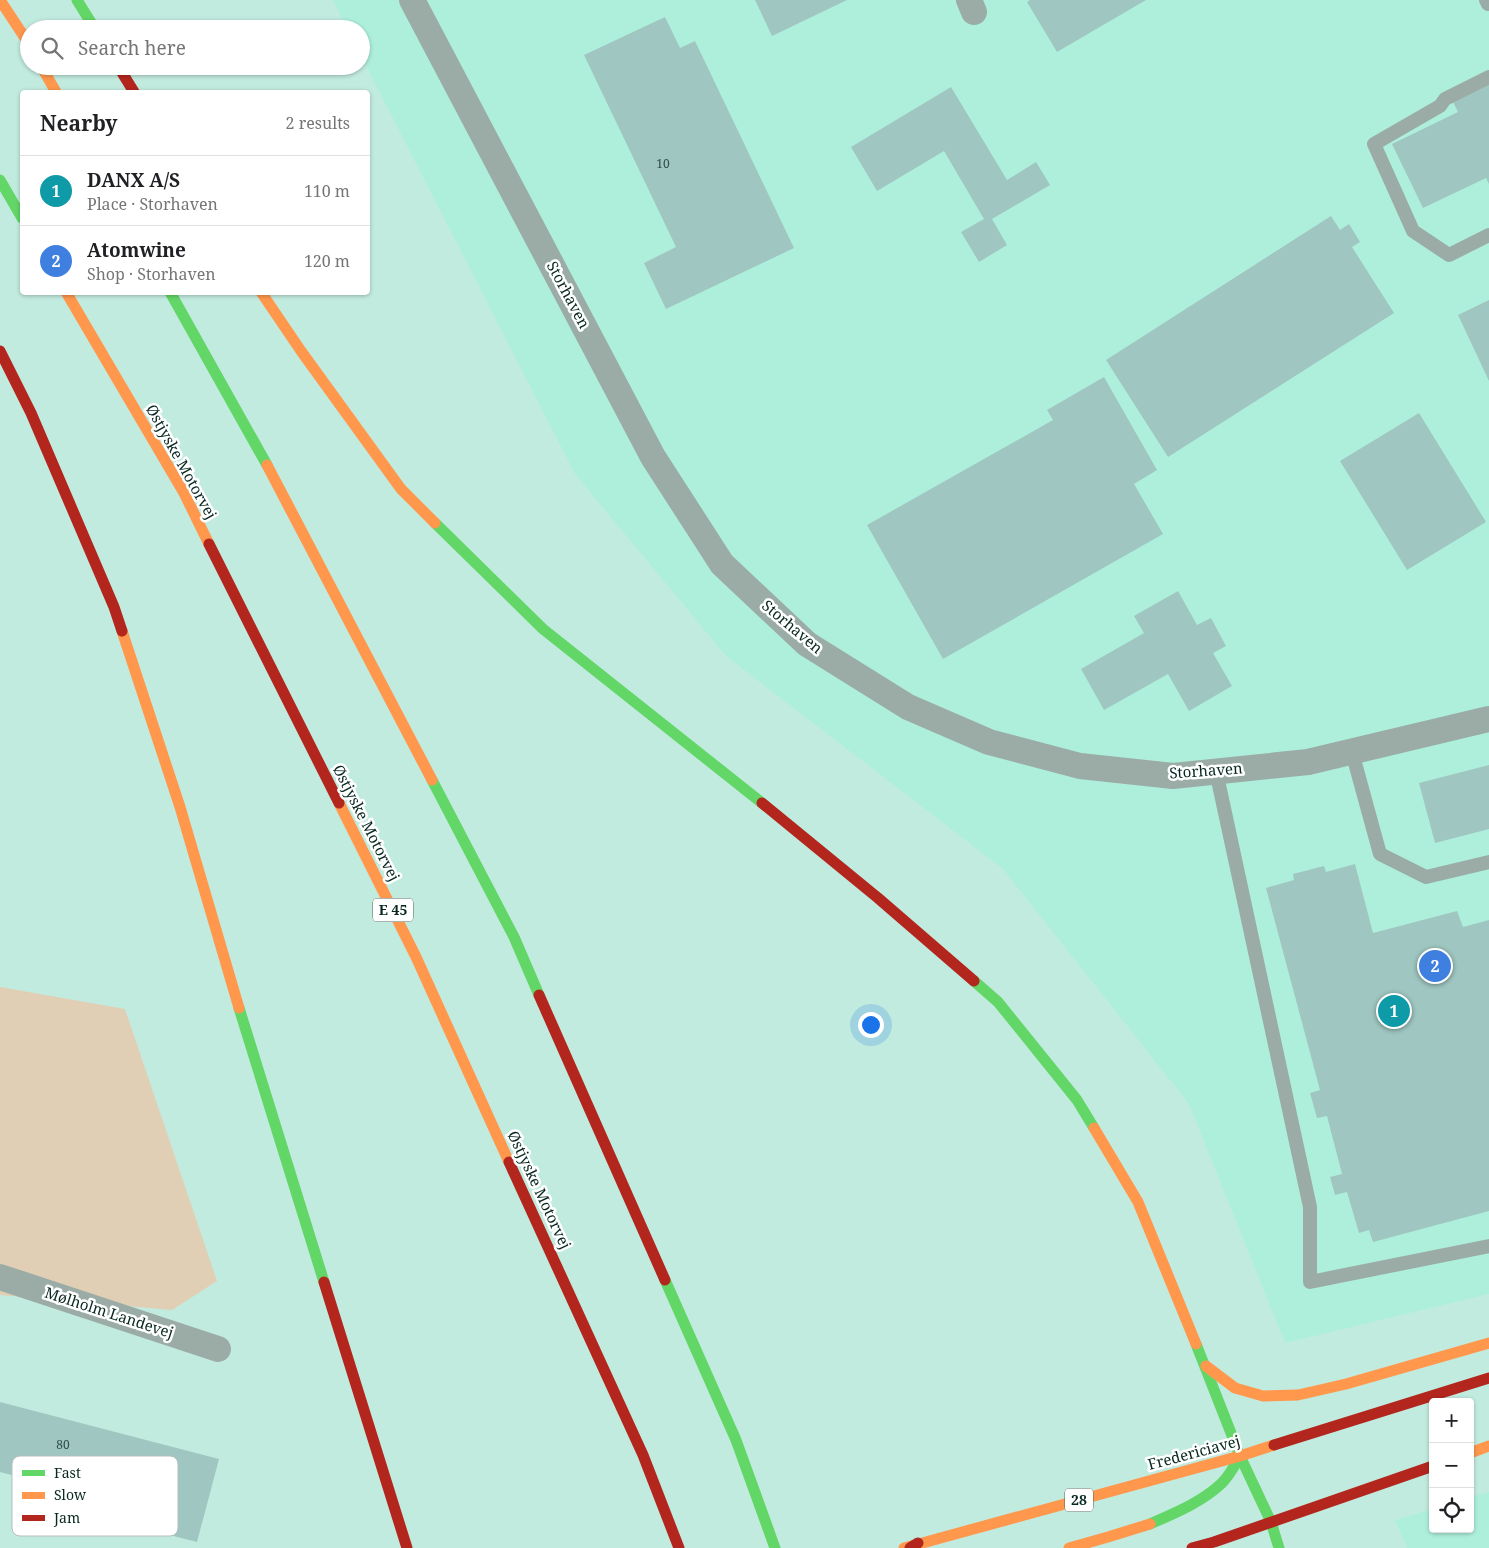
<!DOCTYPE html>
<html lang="en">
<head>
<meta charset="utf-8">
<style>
	:root { --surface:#fff; --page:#f6f6f6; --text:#202124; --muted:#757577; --line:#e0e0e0; --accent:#ea580c }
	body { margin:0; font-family:"Noto Serif",serif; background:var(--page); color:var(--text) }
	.controls { position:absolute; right:15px; bottom:15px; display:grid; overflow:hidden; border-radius:5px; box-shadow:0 1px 4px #0004 }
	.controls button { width:45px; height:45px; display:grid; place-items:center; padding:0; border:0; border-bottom:1px solid var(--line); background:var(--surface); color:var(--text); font:25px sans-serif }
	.you { position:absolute; left:870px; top:1024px; width:18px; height:18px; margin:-12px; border:4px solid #fff; border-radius:50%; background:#1a73e8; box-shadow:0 0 0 8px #1a73e833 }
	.badge { display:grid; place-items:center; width:32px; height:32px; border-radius:50%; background:var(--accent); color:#fff; font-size:16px; font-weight:700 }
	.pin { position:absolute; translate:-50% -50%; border:2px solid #fff; box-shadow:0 1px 5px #0006 }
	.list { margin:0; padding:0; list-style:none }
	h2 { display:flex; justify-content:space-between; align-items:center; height:65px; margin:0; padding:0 20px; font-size:21px }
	h2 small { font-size:16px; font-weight:400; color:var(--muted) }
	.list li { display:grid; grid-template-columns:32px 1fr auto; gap:15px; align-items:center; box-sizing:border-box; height:70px; padding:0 20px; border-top:1px solid var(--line) }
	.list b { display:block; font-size:19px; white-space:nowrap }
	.list p { margin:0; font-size:16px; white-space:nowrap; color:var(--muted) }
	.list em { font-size:16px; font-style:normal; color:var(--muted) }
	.icon { flex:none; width:28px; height:28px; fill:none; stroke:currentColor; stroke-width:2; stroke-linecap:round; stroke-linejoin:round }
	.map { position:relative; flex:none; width:1489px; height:1548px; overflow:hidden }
	.search { position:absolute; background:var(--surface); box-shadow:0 1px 4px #0004; left:20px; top:20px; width:350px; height:55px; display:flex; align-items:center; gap:12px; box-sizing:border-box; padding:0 18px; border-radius:28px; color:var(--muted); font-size:19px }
	.panel { position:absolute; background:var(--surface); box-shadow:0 1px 4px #0004; left:20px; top:90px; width:350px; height:205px; border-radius:5px }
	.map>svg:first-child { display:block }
	.built { fill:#aeefdc }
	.green { fill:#e0cfb4 }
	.building { fill:#9fc6c0 }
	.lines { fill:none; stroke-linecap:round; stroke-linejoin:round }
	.lane { stroke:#9baca7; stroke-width:14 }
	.street { stroke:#9baca7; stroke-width:26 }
	.fast { stroke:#63d668; stroke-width:11 }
	.slow { stroke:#ff974d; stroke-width:11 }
	.jam { stroke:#b3261e; stroke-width:11 }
	.labels { text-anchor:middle; stroke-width:5; stroke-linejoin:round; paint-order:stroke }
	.number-label { font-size:12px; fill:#2d4f47 }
	.shield { fill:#fff; stroke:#516862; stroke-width:1 }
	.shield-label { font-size:14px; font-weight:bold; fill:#07271f }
	.street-label { font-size:15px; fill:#07271f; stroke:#fff }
	.key { fill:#fff; stroke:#b5bebc; stroke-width:1 }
	.key-label { font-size:14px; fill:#07271f }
</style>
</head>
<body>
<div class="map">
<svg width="1489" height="1548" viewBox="0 0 1489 1548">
	<rect width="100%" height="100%" fill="#c2ebdf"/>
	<!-- built -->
	<path class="built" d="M333 0H1489V1294L1285 1343 1189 1104 1003 869 726 656 575 474 361 56V29H347Z
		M1489 1492V1548H1407L1395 1520 1433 1509V1529H1470V1497Z"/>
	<!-- green -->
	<path class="green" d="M0 987 125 1009 217 1281 172 1310 0 1295Z"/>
	<!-- building -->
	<path class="building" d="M755 0H847L772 36Z
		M1030 0H1146L1057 52 1027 2Z
		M665 17 680 48 695 41 794 248 666 309 644 263 676 247 584 55Z
		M1489 82V184L1486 178 1423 208 1392 144 1458 112 1452 100Z
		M951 87 1007 180 1036 162 1050 185 992 219 1007 245 979 262 961 232 984 219 944 151 877 191 851 147Z
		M1331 216 1340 230 1349 224 1360 242 1352 247 1394 313 1168 457 1106 360Z
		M1489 300V381L1458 315Z
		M1104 377 1157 470 1134 484 1163 534 943 659 867 525 1053 420 1047 410Z
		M1419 413 1486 522 1407 570 1340 461Z
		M1178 591 1197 625 1211 618 1226 646 1213 653 1232 686 1189 711 1168 674 1104 710 1081 669 1144 633 1134 616Z
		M1489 765V829L1435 843 1419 783Z
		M1355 864 1373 933 1457 911 1463 927 1489 920V1211L1373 1242 1369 1230 1359 1233 1347 1192 1335 1195 1330 1177 1342 1174 1327 1116 1317 1118 1310 1093 1320 1090 1266 888 1294 880 1293 874 1324 866 1326 872Z
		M0 1402 219 1459 197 1542 134 1526 138 1508 0 1472Z"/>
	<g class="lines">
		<!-- lane -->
		<path class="lane" d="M1486 0 1488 4
			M1489 77 1445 99 1440 106 1374 144 1413 231 1449 255 1489 235
			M1352 752 1380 854 1426 877 1489 862
			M1216 771 1310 1207V1282L1489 1246"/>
		<!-- street -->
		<path class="street" d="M412 0 653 457 722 564 807 644 908 707 989 742 1080 766 1173 776 1308 762 1489 719
			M969 0 974 12
			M0 1277 218 1349"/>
		<!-- fast -->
		<path class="fast" d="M77 0 95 29
			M0 180 22 218
			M170 292 267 465
			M435 523 543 629 762 803
			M432 780 514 937 539 995
			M974 981 998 1002 1077 1100 1094 1128
			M239 1008 324 1282
			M665 1280 736 1440 775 1548
			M1240 1456 1271 1522
			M1271 1522 1279 1548
			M1150 1524C1175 1513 1202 1502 1222 1483 1230 1475 1235 1465 1240 1456L1196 1344"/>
		<!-- slow -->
		<path class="slow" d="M0 0 29 44
			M41 66 56 92
			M66 292 184 493 209 544
			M261 292 301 351 401 489 435 523
			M267 465 432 780
			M122 631 180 807 239 1008
			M339 803 416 957 509 1162
			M1094 1128 1138 1202 1196 1344
			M1206 1366 1235 1388 1263 1396 1298 1395 1346 1384 1489 1343
			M1470 1453 1489 1446
			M904 1548 1240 1456 1274 1445
			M1069 1548 1108 1537 1150 1524"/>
		<!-- jam -->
		<path class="jam" d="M118 66 134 92
			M0 351 31 413 114 607 122 631
			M209 544 339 803
			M762 803 878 898 974 981
			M539 995 665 1280
			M509 1162 643 1455 679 1548
			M324 1282 407 1548
			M1274 1445 1489 1378
			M910 1548 918 1543
			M1192 1548 1214 1542 1433 1466"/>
	</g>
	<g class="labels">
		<!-- number labels -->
		<g class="number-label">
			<text x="663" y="168">10</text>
			<text x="63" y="1449">80</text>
		</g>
		<!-- shield labels -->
		<g class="shield">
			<rect x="373" y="898.5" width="40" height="23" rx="4"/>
			<rect x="1065" y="1488.5" width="28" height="23" rx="4"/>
		</g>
		<g class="shield-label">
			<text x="393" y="915">E 45</text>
			<text x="1079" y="1505">28</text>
		</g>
		<!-- street labels -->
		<g class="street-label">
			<text transform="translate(568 295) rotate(62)" y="5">Storhaven</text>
			<text transform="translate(181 462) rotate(61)" y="5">Østjyske Motorvej</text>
			<text transform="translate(792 627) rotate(40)" y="5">Storhaven</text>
			<text transform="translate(1206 771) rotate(-4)" y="5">Storhaven</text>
			<text transform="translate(366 823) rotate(63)" y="5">Østjyske Motorvej</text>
			<text transform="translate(539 1190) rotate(65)" y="5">Østjyske Motorvej</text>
			<text transform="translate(109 1313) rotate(18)" y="5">Mølholm Landevej</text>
			<text transform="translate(1194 1453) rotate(-15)" y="5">Fredericiavej</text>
		</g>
	</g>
	<!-- legend -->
	<rect x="12" y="1456" width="166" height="80" rx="8" class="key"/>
	<rect x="22" y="1470" width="23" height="6" fill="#63d668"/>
	<rect x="22" y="1492" width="23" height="7" fill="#ff974d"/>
	<rect x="22" y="1515" width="23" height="6" fill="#b3261e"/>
	<g class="key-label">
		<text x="54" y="1478">Fast</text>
		<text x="54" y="1500">Slow</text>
		<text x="54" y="1523">Jam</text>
	</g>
</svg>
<div class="controls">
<button>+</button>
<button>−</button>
<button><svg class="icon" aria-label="locate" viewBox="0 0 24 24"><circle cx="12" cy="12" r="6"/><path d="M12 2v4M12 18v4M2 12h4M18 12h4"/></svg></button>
</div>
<div class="you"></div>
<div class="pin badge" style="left:1394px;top:1011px;background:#0f9aa8">1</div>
<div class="pin badge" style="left:1435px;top:966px;background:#3f7fe0">2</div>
<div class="search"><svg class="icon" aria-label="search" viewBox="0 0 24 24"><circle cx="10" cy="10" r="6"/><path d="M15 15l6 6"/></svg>Search here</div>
<section class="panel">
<h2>Nearby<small>2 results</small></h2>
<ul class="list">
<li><span class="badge" style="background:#0f9aa8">1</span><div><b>DANX A/S</b><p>Place · Storhaven</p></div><em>110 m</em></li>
<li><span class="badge" style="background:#3f7fe0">2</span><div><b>Atomwine</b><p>Shop · Storhaven</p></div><em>120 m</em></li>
</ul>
</section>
</div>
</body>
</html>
